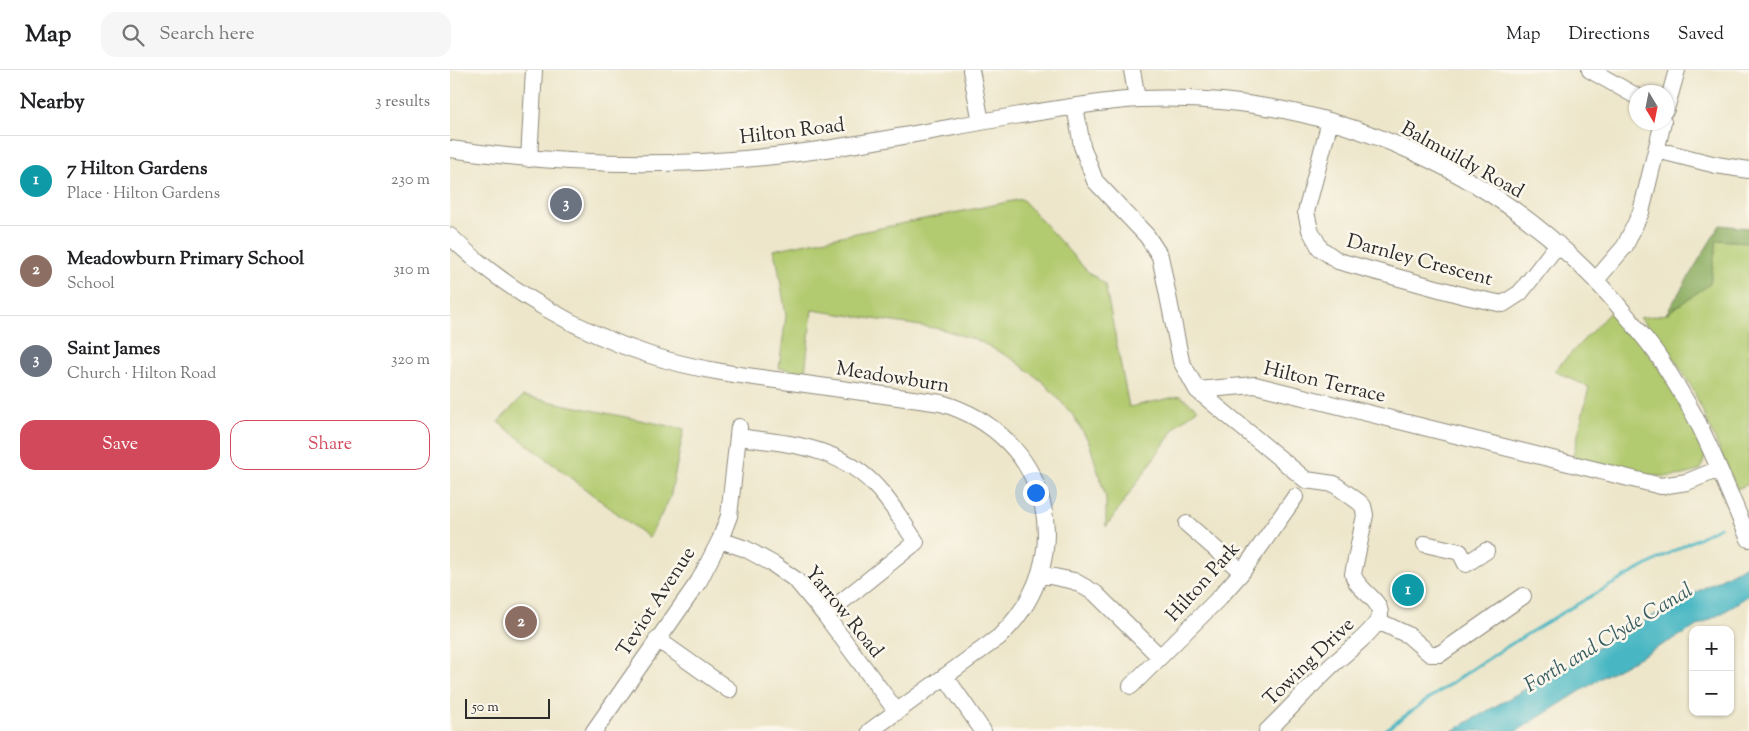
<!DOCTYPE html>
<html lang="en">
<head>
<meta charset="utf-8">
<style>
	:root { --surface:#fff; --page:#f6f6f6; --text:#202124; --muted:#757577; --line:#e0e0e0; --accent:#d1495b }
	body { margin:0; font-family:"Sorts Mill Goudy",serif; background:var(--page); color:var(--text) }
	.controls { position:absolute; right:15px; bottom:15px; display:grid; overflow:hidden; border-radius:10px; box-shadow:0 1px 4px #0004 }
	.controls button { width:45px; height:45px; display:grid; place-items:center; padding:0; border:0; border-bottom:1px solid var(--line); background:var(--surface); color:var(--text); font:25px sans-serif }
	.compass { position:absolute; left:1179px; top:15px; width:45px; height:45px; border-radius:50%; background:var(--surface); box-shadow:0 1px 4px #0004; rotate:170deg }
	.scale { position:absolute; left:15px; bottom:12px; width:85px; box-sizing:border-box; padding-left:5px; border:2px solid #2b2b2b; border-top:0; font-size:14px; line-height:18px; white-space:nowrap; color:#2b2b2b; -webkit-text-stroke:4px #fbf7ec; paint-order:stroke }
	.you { position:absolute; left:585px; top:422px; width:18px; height:18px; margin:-12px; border:4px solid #fff; border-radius:50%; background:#1a73e8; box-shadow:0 0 0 8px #1a73e833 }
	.badge { display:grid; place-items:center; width:32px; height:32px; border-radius:50%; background:var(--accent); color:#fff; font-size:16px; font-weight:700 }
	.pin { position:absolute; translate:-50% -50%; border:2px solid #fff; box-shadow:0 1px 5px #0006 }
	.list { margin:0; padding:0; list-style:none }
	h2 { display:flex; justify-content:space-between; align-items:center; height:65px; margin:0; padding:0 20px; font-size:21px }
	h2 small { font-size:16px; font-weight:400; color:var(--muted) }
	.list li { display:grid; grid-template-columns:32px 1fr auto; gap:15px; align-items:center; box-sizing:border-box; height:90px; padding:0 20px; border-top:1px solid var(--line) }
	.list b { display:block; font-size:19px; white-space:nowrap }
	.list p { margin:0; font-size:16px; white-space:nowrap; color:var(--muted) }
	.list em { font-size:16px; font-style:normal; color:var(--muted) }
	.actions { display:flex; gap:10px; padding:15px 20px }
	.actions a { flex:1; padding:11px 0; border:1px solid var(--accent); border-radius:15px; text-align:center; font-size:18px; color:var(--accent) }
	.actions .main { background:var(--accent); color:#fff }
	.icon { flex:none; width:28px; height:28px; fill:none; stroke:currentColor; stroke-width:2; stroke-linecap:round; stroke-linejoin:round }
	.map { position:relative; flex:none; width:1299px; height:661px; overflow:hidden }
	header { display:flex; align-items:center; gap:30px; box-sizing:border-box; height:70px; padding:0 25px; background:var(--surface); border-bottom:1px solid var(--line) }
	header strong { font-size:24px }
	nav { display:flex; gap:28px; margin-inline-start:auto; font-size:18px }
	.search { width:350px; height:45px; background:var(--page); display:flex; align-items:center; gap:12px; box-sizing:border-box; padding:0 18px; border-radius:15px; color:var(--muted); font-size:19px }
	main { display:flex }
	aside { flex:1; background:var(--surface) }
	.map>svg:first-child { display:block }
	.green { fill:#b2ca6f; stroke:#6e7a4d }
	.forest { fill:#8dae62; stroke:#5c6c46 }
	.water { fill:#49b7c3; stroke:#3a7177 }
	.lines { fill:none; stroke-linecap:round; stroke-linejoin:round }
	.stream { stroke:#49b7c3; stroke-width:3 }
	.minor-casing { stroke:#8c887a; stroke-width:18 }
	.minor { stroke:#fff; stroke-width:16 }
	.labels { text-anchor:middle; stroke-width:5; stroke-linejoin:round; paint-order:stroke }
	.street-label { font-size:20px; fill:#2b2b2b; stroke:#fbf7ec }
	.water-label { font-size:21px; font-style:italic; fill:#365c60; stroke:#fbf7ec }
</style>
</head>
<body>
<header>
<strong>Map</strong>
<div class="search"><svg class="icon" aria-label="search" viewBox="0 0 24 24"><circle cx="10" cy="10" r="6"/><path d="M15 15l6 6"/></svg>Search here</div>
<nav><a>Map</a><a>Directions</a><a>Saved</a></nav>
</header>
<main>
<aside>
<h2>Nearby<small>3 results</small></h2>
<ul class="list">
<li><span class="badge" style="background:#0f9aa8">1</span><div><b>7 Hilton Gardens</b><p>Place · Hilton Gardens</p></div><em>230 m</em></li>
<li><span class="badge" style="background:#8d6e63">2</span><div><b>Meadowburn Primary School</b><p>School</p></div><em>310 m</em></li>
<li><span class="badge" style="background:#6b7280">3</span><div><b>Saint James</b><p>Church · Hilton Road</p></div><em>320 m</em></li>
</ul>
<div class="actions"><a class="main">Save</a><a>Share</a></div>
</aside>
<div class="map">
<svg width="1299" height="661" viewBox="0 0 1299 661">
	<rect width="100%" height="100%" fill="#fbf7ec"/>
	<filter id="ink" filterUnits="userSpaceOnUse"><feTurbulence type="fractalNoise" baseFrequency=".02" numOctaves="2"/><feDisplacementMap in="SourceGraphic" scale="10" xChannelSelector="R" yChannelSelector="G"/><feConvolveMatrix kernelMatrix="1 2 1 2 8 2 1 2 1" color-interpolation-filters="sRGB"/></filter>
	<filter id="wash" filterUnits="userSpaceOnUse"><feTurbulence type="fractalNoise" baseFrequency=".0096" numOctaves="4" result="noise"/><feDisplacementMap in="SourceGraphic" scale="20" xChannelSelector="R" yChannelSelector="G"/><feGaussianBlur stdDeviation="1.12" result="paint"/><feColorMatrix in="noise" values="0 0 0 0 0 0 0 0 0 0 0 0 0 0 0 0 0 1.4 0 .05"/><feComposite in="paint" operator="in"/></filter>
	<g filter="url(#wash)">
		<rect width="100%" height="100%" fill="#ede6ca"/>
		<!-- green -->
		<path class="green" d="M572 129 637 201 655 214 679 337 730 326 748 339 728 354 656 457V428L639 372 622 344 594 313 564 290 529 271 491 259 362 240 355 303 329 298 336 246 328 196 323 180Z
			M1267 170 1299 172V414L1287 419 1243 319 1222 285 1190 248 1216 244Z
			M1164 238 1216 307 1256 383 1251 399C1215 418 1160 395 1123 386L1139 317 1104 301Z
			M73 326 234 359 220 428 199 468 48 352Z"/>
		<!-- forest -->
		<path class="forest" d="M1270 155 1299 158V172L1267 170 1260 214 1216 244Z"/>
		<!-- water -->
		<path class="water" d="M1299 494V525L1274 542 1156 605 1067 661H1002L1231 530Z"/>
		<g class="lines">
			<!-- stream -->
			<path class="stream" d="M934 661C959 643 984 625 1009 608 1092 552 1181 502 1270 457"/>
		</g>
	</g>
	<g filter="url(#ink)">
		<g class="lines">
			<defs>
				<path id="minor" d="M521 0 531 52
					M682 0 687 29
					M1140 0 1186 26
					M625 36 632 76 645 111 697 166 710 186 731 291 747 320 856 410
					M1216 39 1227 0
					M880 51 856 142 860 160 870 178 888 191 1015 226 1053 234 1070 223 1108 174
					M0 79C119 96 242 99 362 81 431 71 501 57 570 45 610 39 650 31 690 29 879 21 1063 103 1181 251 1190 263 1200 274 1209 287 1221 306 1233 325 1244 345 1265 385 1281 428 1299 469
					M1207 80 1266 95 1299 100
					M79 89 84 0
					M0 166C52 218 130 263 200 285 246 300 294 306 341 312 391 319 441 326 491 333 600 365 632 488 549 567L420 661
					M1146 210 1175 176 1191 142 1213 52
					M747 320 805 315 1211 416 1237 412 1269 399
					M288 367C342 374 394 377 431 422 444 437 455 456 466 472L375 545
					M737 454 792 502
					M270 470 296 479 323 494 346 510 375 545 447 642
					M975 474 1010 482 1016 494 1036 481
					M590 504 624 511 645 523 710 587
					M928 551 958 565 980 584H990L1073 526
					M207 569 279 620
					M495 606 533 661
					M681 616 770 527 792 502 845 427
					M144 661 249 511 270 470 279 446 289 357
					M817 661C839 640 860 616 882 595 893 585 928 559 930 545 931 528 906 520 903 504L915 445 913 436 909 432 884 414 856 410"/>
			</defs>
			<!-- minor casing -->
			<use href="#minor" class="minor-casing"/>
			<!-- minor -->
			<use href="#minor" class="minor"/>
		</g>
	</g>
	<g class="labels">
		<!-- street labels -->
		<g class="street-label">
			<text transform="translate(342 60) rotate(-7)" y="7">Hilton Road</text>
			<text transform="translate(1013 89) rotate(29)" y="7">Balmuildy Road</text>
			<text transform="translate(970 189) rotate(15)" y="7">Darnley Crescent</text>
			<text transform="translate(443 306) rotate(9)" y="7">Meadowburn</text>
			<text transform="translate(875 311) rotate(13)" y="7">Hilton Terrace</text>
			<text transform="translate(752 511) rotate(-48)" y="7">Hilton Park</text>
			<text transform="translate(205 531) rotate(-57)" y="7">Teviot Avenue</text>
			<text transform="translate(395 541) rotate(51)" y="7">Yarrow Road</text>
			<text transform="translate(858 591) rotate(-44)" y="7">Towing Drive</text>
		</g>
		<!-- water labels -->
		<g class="water-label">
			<text transform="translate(1158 567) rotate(-31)" y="7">Forth and Clyde Canal</text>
		</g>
	</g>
</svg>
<div class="controls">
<button>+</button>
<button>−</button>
</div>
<svg class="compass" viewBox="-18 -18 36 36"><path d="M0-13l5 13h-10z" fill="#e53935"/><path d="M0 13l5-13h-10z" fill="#757577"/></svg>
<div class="scale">50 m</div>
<div class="you"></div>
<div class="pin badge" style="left:958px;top:520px;background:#0f9aa8">1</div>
<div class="pin badge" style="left:71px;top:552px;background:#8d6e63">2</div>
<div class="pin badge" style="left:116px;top:134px;background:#6b7280">3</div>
</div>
</main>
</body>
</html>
